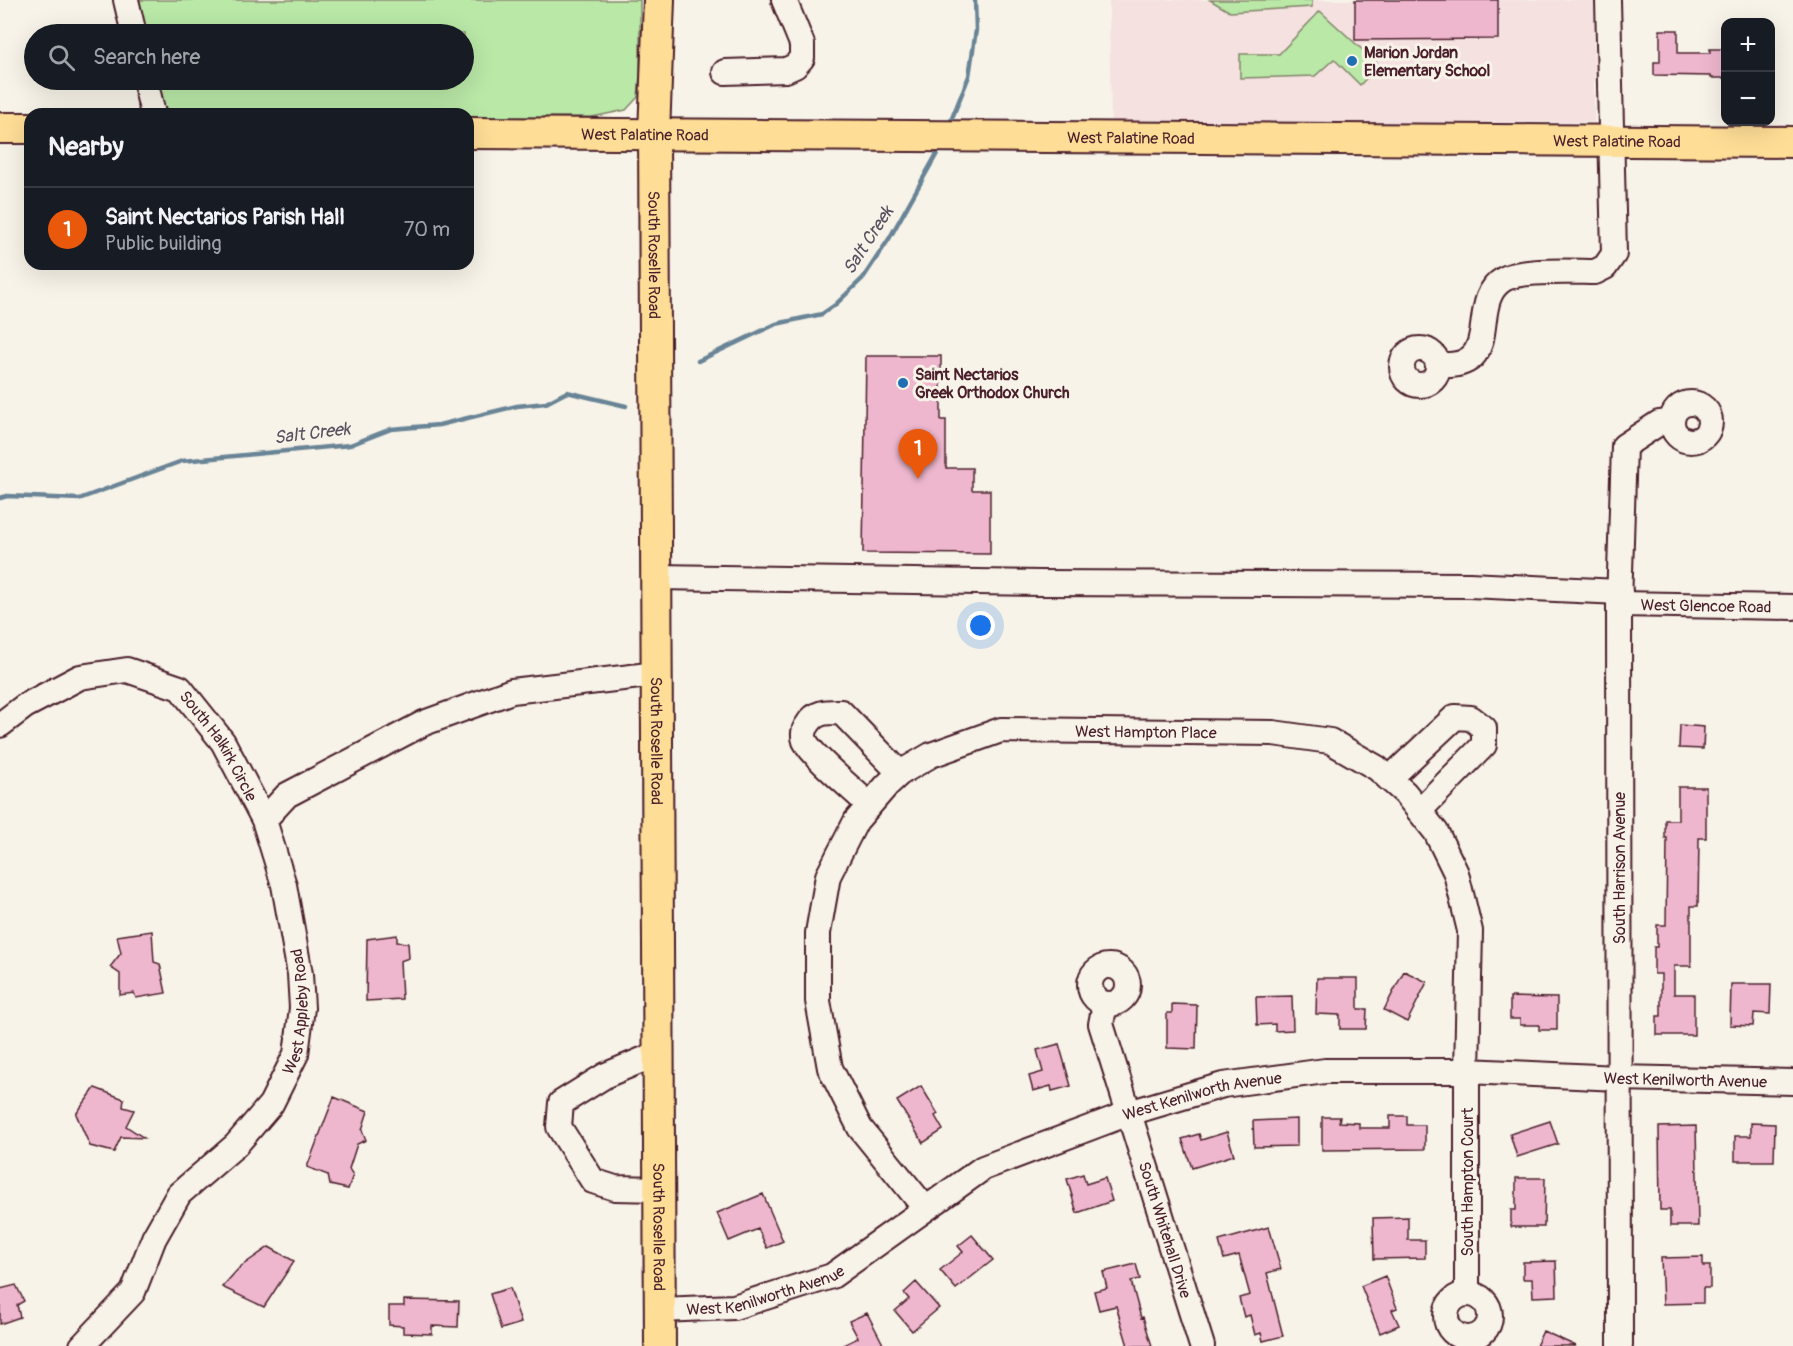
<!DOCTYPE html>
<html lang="en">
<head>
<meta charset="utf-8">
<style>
	:root { --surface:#171b24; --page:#20242c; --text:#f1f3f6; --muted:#9ea1a6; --line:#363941; --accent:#ea580c }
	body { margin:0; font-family:Pangolin,sans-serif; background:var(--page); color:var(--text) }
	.controls { position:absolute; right:18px; top:18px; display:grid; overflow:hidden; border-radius:12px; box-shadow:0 6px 24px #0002 }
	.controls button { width:54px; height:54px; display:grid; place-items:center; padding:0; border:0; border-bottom:2px solid var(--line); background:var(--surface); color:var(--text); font:30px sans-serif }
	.you { position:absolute; left:981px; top:626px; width:21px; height:21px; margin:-15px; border:4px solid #fff; border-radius:50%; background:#1a73e8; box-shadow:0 0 0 9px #1a73e833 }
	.badge { display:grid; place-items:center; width:39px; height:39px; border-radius:50%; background:var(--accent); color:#fff; font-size:20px; font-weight:700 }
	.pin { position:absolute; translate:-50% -50px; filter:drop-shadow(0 2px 3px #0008) }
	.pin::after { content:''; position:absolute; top:32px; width:21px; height:18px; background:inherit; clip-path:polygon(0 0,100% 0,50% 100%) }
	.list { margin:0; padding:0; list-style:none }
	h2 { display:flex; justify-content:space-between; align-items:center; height:78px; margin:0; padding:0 24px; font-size:26px }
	h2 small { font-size:20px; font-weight:400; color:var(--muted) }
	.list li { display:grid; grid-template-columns:39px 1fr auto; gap:18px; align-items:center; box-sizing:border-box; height:84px; padding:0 24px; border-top:2px solid var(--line) }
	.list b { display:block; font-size:22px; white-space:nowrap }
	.list p { margin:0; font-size:20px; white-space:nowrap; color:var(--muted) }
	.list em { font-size:20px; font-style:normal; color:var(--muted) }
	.icon { flex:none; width:33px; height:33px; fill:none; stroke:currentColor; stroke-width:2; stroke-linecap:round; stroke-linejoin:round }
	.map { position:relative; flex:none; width:1793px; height:1346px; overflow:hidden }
	.search { position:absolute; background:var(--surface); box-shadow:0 6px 24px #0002; left:24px; top:24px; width:450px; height:66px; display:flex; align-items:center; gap:15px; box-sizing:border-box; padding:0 21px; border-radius:33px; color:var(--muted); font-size:22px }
	.panel { position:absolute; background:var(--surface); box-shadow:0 6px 24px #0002; left:24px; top:108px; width:450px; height:162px; border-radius:18px }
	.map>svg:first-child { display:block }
	.built { fill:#f4e1e0 }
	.green { fill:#b9e8a7; stroke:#828469; stroke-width:1.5 }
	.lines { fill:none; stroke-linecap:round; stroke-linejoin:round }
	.stream { stroke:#698496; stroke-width:4.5 }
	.building { fill:#eeb7ce; stroke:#4a1f2b; stroke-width:1.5 }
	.minor-casing { stroke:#4a1f2b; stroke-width:28 }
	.major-casing { stroke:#4a1f2b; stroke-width:34 }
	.minor { stroke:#f7f3e8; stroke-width:24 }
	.major { stroke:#fedd96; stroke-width:30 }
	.poi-dot { fill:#1f6fb2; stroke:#f7f3e8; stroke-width:2 }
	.labels { text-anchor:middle; stroke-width:6; stroke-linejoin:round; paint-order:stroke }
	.poi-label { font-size:16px; font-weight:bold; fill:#4a1f2b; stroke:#f7f3e8; text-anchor:start }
	.street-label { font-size:16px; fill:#4a1f2b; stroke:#f7f3e8 }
	.water-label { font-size:18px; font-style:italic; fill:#595160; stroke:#f7f3e8 }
</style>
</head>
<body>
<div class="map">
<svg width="1793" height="1346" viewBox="0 0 1793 1346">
	<rect width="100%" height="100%" fill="#f7f3e8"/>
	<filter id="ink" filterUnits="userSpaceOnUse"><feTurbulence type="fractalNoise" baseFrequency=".0167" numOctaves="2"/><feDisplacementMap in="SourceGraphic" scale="12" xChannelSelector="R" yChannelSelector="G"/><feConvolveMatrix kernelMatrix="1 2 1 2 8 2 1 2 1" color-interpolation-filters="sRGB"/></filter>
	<g filter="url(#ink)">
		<!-- built -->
		<path class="built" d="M1109 0H1594V122L1111 124Z"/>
		<!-- green -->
		<path class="green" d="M135 0H640V75L638 97 626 110 592 117 468 118V114H171L162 103 154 80H464V34H143Z
			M1210 0H1312V7L1230 12Z
			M1320 11 1379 65 1360 85 1334 59 1315 76 1240 78V54H1279Z"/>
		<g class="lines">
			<!-- stream -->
			<path class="stream" d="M950 123 969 76 976 30 975 0
				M698 361 776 324 822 314 835 305 863 278 889 239 939 150
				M0 498 7 496 79 499 182 461 350 445 391 429 439 425 517 406 546 403 567 392 626 406"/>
		</g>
		<!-- building -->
		<path class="building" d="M1355 0H1498V39L1355 40Z
			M1660 30H1678V53H1710V49H1725V78H1711V76L1654 75V62H1660Z
			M866 356H941V420H946V468H972V490H990V554L863 553Z
			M1680 725 1704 727 1703 749 1679 748Z
			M1678 787H1706V838H1699L1698 906H1691V966H1674V994H1694V1035H1657V1016H1661V974H1654V947H1657V925H1666L1667 838H1665V820H1678Z
			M152 931 154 962 160 964 166 993 136 998 134 993 120 995V974L110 967 121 953 117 936Z
			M397 935V942L408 943 409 958 400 961 402 999 366 1001 367 939Z
			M1404 971 1427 982 1407 1022 1384 1010Z
			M1317 978H1358V1009H1367L1366 1029H1340V1015L1316 1014Z
			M1731 984H1771L1770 1014 1754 1013 1753 1026 1730 1025Z
			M1292 996 1293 1030 1275 1031V1024L1257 1025 1256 997Z
			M1510 997 1557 998V1030H1539V1025H1520V1019H1510Z
			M1172 1004 1197 1005 1196 1049 1167 1048V1013H1172Z
			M1059 1044 1071 1086 1052 1091 1051 1086 1033 1091 1029 1076 1043 1072 1037 1050Z
			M921 1086 938 1114 935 1116 943 1130 923 1143 897 1101Z
			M95 1088 124 1099 123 1107 134 1110 126 1126 144 1138 121 1137 114 1152 90 1146 76 1114Z
			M334 1097 368 1111 362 1130 366 1140 357 1144 349 1169 353 1175 348 1189 330 1185 328 1175 307 1167Z
			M1390 1116H1407V1125H1425V1149L1322 1150V1117H1340L1339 1122 1359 1123V1128H1390Z
			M1297 1119V1146L1254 1147 1253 1121Z
			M1550 1121 1558 1144 1517 1157 1510 1134Z
			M1751 1123 1775 1124 1774 1161H1735V1136H1751Z
			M1696 1126 1698 1226H1670V1210H1660L1659 1127Z
			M1227 1132 1234 1155 1192 1168 1182 1139 1199 1134 1201 1140Z
			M1083 1174 1086 1184 1105 1178 1112 1201 1077 1213 1067 1179Z
			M1516 1178H1545L1544 1227H1511V1210H1516Z
			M763 1194 783 1241 767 1248 758 1229 729 1241 717 1213Z
			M1408 1217V1240H1425V1258L1374 1259 1373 1218Z
			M1269 1227 1281 1269 1267 1273 1283 1336 1263 1341 1261 1333 1255 1335 1250 1315 1244 1317 1239 1298 1250 1295 1239 1255 1224 1259 1219 1241Z
			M972 1235 993 1260 956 1289 940 1270 963 1252 958 1246Z
			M269 1247 294 1261 264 1307 222 1287 240 1267Z
			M1703 1257V1266H1710V1288H1703V1303L1663 1304 1661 1258Z
			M1556 1261 1557 1296 1533 1297 1532 1279H1523V1262Z
			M1136 1264 1140 1279 1131 1281 1141 1318 1143 1317 1152 1346H1128L1116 1306 1099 1310 1094 1291 1107 1288 1103 1272Z
			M1385 1276 1397 1308 1392 1310 1399 1325 1380 1333 1361 1286Z
			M916 1282 939 1308 912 1331 895 1311 909 1299 904 1293Z
			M16 1285 24 1301 17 1305 20 1317 0 1324V1289Z
			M510 1288 521 1323 501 1329 490 1294Z
			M404 1300 459 1301 458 1327 432 1326V1334L403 1333V1326L389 1325V1306H404Z
			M867 1313 884 1346H841L858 1338 849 1321Z
			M1543 1331 1576 1346H1536Z"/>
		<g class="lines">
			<defs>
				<g id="minor">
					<path d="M126 0 134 34"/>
					<path d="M725 72 786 70 795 66 802 58V44L784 0"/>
					<path d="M145 80 153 114"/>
					<circle cx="1420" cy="367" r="18"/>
					<path d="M1438 365C1507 370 1465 302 1504 279 1521 269 1574 272 1595 272L1605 267 1614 254 1608 0"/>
					<circle cx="1691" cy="422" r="19"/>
					<path d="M656 577 1040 583 1469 585 1620 592"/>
					<path id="s1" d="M1619 604 1793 607"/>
					<path id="s2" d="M0 725 25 706 80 677 127 670 180 688 223 742 264 820"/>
					<path d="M1389 779 1455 717 1471 718 1484 728V745L1419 811"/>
					<path d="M869 805C855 791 813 757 805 741 803 735 804 729 808 724 815 711 828 712 841 712L900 773"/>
					<circle cx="1109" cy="985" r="19"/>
					<path id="s3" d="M1105 1004 1101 1024 1202 1346"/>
					<path d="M659 1053 606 1075 561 1103 559 1127 593 1181 615 1188 660 1189"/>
					<path id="s4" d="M925 1208 860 1128 830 1068 818 1001V933L828 876 856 821 887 785 900 773 931 755 1001 730 1273 733 1330 741 1377 768 1405 793 1436 832 1456 873 1470 931 1467 1071V1294"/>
					<circle cx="1468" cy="1316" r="22"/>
					<path id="s5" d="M660 1310 734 1307 832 1276 983 1168 1129 1113 1223 1085 1325 1071H1467L1618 1078 1793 1082"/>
					<path id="s6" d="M82 1346 133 1292 154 1238 179 1194 236 1145 271 1104 296 1054 302 1008 300 974 284 885 264 820 287 795 424 723 512 691 657 674"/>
					<path d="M1620 1346 1619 604 1624 446 1659 423 1672 422"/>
				</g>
				<g id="major">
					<path id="s7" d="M659 0 654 134 660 1346"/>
					<path d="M0 128H30"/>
					<path id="s8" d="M468 133 1793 142"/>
				</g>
			</defs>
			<!-- minor casing -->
			<use href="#minor" class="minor-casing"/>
			<!-- major casing -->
			<use href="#major" class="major-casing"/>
			<!-- minor -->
			<use href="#minor" class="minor"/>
			<!-- major -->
			<use href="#major" class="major"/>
		</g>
	</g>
	<!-- markers -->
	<g class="poi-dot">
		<circle cx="1352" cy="61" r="6"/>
		<circle cx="903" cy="383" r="6"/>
	</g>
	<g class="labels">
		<!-- poi labels -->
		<g class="poi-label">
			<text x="1364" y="58">Marion Jordan<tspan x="1364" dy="18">Elementary School</tspan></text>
			<text x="915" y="380">Saint Nectarios<tspan x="915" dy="18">Greek Orthodox Church</tspan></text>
		</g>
		<!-- street labels -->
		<g class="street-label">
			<text dy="6" stroke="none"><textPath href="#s8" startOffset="177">West Palatine Road</textPath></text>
			<text dy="6" stroke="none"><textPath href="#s8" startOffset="663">West Palatine Road</textPath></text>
			<text dy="6" stroke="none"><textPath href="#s8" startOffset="1149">West Palatine Road</textPath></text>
			<text dy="6" stroke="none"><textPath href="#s7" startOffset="255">South Roselle Road</textPath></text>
			<text dy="6" stroke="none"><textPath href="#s1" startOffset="87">West Glencoe Road</textPath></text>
			<text dy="6" stroke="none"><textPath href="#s4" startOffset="746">West Hampton Place</textPath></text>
			<text dy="6" stroke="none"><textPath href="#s7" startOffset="741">South Roselle Road</textPath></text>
			<text dy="6" stroke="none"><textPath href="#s2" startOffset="267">South Halkirk Circle</textPath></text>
			<text transform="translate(1619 868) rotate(-90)" y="6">South Harrison Avenue</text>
			<text dy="6" stroke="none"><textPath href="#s6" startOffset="410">West Appleby Road</textPath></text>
			<text dy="6" stroke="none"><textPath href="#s5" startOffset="1080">West Kenilworth Avenue</textPath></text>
			<text dy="6" stroke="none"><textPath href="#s5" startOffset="594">West Kenilworth Avenue</textPath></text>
			<text transform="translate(1467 1182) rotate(-90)" y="6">South Hampton Court</text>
			<text dy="6" stroke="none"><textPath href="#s7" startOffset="1227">South Roselle Road</textPath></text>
			<text dy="6" stroke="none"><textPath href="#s3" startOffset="236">South Whitehall Drive</textPath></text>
			<text dy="6" stroke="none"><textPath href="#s5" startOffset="108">West Kenilworth Avenue</textPath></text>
		</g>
		<!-- water labels -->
		<g class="water-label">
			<text transform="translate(868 240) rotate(-57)" y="6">Salt Creek</text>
			<text transform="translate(312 433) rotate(-7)" y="6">Salt Creek</text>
		</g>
	</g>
</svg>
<div class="controls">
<button>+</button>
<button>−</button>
</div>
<div class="you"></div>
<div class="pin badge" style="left:918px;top:479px">1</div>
<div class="search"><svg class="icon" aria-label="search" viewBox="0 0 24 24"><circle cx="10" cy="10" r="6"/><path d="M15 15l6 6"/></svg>Search here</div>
<section class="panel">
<h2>Nearby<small></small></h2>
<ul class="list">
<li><span class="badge">1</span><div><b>Saint Nectarios Parish Hall</b><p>Public building</p></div><em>70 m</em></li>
</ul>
</section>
</div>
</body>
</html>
